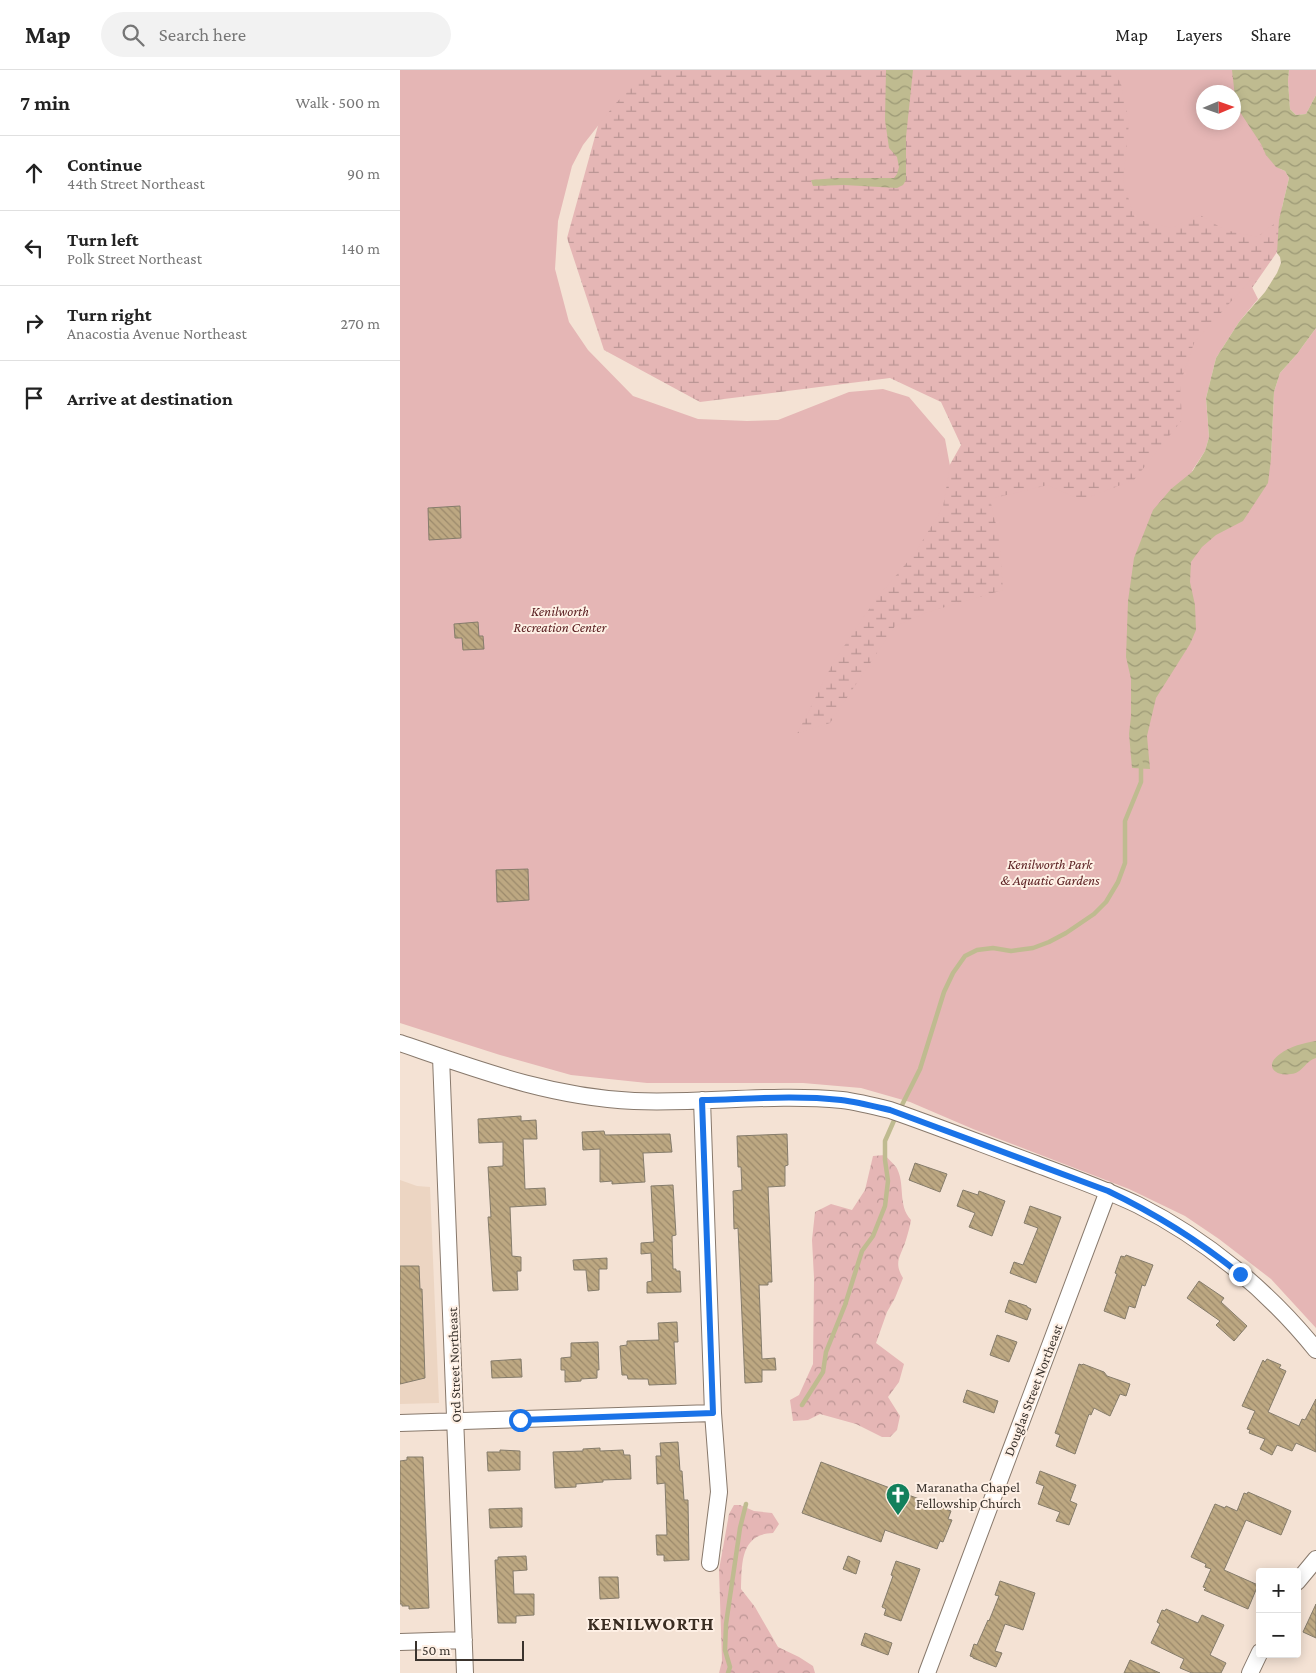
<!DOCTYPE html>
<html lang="en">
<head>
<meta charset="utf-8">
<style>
	:root { --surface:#fff; --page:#f2f2f2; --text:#222; --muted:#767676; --line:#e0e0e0 }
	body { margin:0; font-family:"Crimson Pro",serif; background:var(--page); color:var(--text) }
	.controls { position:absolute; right:15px; bottom:15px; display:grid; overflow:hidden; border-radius:5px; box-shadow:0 2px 12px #0003 }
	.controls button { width:45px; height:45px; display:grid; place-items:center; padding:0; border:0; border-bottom:1px solid var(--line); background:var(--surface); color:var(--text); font:25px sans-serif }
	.compass { position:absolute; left:796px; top:15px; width:45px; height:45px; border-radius:50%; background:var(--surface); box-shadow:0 2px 12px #0003; rotate:88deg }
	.scale { position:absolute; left:15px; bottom:12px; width:109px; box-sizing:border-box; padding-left:5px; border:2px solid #3a332d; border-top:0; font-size:14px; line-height:18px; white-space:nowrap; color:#3a332d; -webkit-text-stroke:4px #fef0e5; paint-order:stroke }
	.stop { position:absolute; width:15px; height:15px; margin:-11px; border:4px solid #1a73e8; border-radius:50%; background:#fff }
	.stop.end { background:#1a73e8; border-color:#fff; box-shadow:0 1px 5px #0008 }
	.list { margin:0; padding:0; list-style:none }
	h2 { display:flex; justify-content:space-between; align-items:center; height:65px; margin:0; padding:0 20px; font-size:21px }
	h2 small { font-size:16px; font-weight:400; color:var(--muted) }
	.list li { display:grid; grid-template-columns:32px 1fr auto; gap:15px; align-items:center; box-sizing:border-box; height:75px; padding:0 20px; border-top:1px solid var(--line) }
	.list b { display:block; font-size:19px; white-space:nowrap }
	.list p { margin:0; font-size:16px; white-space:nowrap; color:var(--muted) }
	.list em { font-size:16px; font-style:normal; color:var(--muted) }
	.icon { flex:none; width:28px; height:28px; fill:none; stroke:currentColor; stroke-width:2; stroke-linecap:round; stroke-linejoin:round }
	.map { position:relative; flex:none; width:916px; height:1603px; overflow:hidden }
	header { display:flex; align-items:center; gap:30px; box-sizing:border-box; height:70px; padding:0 25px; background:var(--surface); border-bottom:1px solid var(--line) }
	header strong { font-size:24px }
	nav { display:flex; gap:28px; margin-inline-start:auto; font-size:18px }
	.search { width:350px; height:45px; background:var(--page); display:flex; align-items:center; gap:12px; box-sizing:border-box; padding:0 18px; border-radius:28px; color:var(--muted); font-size:19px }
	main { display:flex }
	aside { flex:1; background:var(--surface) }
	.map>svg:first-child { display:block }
	.built { fill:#ecd5c2 }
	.forest { fill:url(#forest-crowns) }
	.wetland { fill:url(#wetland-marsh); fill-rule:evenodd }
	.park { fill:#e5b6b5; fill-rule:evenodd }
	.water { fill:url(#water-waves) }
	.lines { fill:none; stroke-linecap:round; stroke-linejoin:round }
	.stream { stroke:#bfbb90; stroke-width:4.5 }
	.building { fill:url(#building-back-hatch); stroke:#857c6b }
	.minor-casing { stroke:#88796c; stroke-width:18 }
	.minor { stroke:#fff; stroke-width:16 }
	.route { stroke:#1a73e8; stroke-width:6 }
	.labels { text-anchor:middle; stroke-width:4; stroke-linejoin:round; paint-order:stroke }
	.park-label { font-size:14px; font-style:italic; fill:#5c2123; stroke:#fef0e5 }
	.street-label { font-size:14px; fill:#3a332d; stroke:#fef0e5 }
	.poi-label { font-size:14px; fill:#3a332d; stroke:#fef0e5; text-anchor:start }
	.district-label { font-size:19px; font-weight:bold; letter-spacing:1px; fill:#3a2d22; stroke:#fef0e5 }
</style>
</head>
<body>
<header>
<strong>Map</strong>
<div class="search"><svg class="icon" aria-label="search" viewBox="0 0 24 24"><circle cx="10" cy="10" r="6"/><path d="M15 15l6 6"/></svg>Search here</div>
<nav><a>Map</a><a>Layers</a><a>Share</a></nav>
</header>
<main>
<aside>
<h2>7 min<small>Walk · 500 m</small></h2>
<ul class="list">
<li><svg class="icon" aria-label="ahead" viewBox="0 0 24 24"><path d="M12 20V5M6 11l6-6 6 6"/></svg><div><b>Continue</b><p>44th Street Northeast</p></div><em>90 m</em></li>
<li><svg class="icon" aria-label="left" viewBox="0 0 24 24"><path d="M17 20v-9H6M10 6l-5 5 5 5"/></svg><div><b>Turn left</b><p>Polk Street Northeast</p></div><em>140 m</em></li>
<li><svg class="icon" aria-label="right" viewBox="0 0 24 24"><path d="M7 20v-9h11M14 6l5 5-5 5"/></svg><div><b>Turn right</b><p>Anacostia Avenue Northeast</p></div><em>270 m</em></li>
<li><svg class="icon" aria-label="arrive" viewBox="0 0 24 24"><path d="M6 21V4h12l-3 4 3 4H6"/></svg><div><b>Arrive at destination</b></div></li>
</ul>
</aside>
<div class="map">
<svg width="916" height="1603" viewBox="0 0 916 1603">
	<defs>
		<pattern id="forest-crowns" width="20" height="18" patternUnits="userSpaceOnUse" patternTransform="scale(1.25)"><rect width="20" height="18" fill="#e5b6b5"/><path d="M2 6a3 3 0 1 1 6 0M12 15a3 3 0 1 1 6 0" fill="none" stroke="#bb9594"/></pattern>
		<pattern id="wetland-marsh" width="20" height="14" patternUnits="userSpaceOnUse" patternTransform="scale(1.25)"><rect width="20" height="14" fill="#e5b6b5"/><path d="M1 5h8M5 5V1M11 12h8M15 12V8" fill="none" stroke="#bb9594"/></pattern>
		<pattern id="water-waves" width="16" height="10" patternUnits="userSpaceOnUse" patternTransform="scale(1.25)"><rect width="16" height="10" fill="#bfbb90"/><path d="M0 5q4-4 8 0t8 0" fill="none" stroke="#9c9976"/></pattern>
		<pattern id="building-back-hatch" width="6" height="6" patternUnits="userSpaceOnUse" patternTransform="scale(1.25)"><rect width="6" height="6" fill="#bda882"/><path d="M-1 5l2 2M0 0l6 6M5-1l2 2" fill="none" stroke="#9b896b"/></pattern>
	</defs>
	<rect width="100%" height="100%" fill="#f4e2d4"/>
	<!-- built -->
	<path class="built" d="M0 1110 17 1116 30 1117 39 1333 0 1334Z"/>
	<!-- forest -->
	<path class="forest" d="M485 1085C488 1089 493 1093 496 1097 506 1113 497 1135 511 1150 510 1156 508 1163 506 1170 501 1186 493 1192 503 1208L495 1228 487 1242 476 1273 504 1294 499 1312 488 1327 500 1346 497 1360 490 1367H482L456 1354 420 1344 408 1350 393 1351 390 1330 399 1325 413 1294 414 1208 412 1170 415 1142 431 1134 452 1140 465 1120 473 1086Z
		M334 1435H340L354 1441 372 1443 379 1454 373 1463C340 1464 342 1494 341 1519L355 1537 378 1577 399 1587 413 1596 415 1603H319L322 1591 319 1500 329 1444Z"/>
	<!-- wetland -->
	<path class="wetland" d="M216 0H874L884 172 827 254 749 450 369 713 408 610 467 541 561 375 541 332 490 308 300 332 204 280 167 168 212 5ZM804 22H834V52H804Z"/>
	<!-- park -->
	<path class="park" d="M0 0H249L215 34 183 75 172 96 158 151 155 199 169 252 188 280 233 326 298 349 347 351 378 350 449 322 483 319 509 327 545 369 550 396 543 437 515 483 476 529 434 591 397 664 430 653 495 556 528 542 603 520 599 468 590 429 648 415 681 430 734 410 782 350 780 314 794 273 853 207 852 217 858 229 839 252 816 288 806 328 809 367 805 381 792 401 871 389 874 322 880 303 897 284 916 258V1258L871 1209 819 1169 785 1146 729 1119 573 1059 510 1032 461 1018 403 1013H247L171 1005 100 985 0 953Z
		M714 0H832V13L850 57 866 85 876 97 885 101 889 108 879 150 857 167 825 160 800 145 771 158 735 149 723 111 729 53 721 14ZM804 22H834V52H804Z
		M889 0H916V25L906 44 896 45 890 39 888 11Z"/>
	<!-- water -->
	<path class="water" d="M486 0H513L506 67V110L503 115 497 118 444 115 413 116 411 110 437 108H494L497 104 499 97 497 87 489 78 485 50Z
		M832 0H889L888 11 890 39 896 45 906 44 916 25V258L897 284 880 303 874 322 871 389 868 413 843 451 816 465 802 477 791 492 790 512 795 535 796 560 790 574 756 628 747 666 750 699 732 698 729 664 731 646V609L726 587 728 531 734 488 753 440 771 419 792 402 805 381 809 367 806 328 816 288 839 252 865 222 877 203 881 193 880 187 877 183 879 150 889 108 885 101 876 97 866 85 861 74 836 36Z
		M916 971V988C905 991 903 1003 891 1004 874 1007 864 995 880 984 890 976 904 973 916 971Z"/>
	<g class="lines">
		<!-- stream -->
		<path class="stream" d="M500 1039 520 999 544 922 553 903 565 886 577 880 593 878 611 881 633 878 649 872 666 863 694 844 706 832 718 812 725 793V751L741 712V693
			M402 1335 423 1302 426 1282 445 1235 462 1181 473 1166 485 1136 488 1111 485 1090V1071L496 1046
			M328 1603 330 1597 325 1580 326 1554 340 1458 346 1434"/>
	</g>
	<!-- building -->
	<path class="building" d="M60 436 61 468 29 470 28 438Z
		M78 552 79 566H83L84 579 63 580 62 568H55L54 554Z
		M128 799 129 830 97 832 96 800Z
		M121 1046V1051L136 1050 137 1069H123L125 1119 145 1118 146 1135 110 1137 112 1186 121 1187V1201H117L118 1220 93 1221 88 1147H91L88 1097 103 1096V1072L79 1073 78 1049Z
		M204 1061 205 1065 270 1064 272 1082 243 1083 245 1112 212 1114V1111L200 1112V1079L183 1080 182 1062Z
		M387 1064 388 1095 385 1096V1116L368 1117 372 1212H368V1215H359L362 1289 375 1288 376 1300H362V1312L345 1313 338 1158 334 1159 333 1121 342 1120 341 1097H338L337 1066Z
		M515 1093 547 1104 540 1122 509 1110Z
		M273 1115 276 1165 272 1166 273 1199H276V1201H280L281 1222 247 1223V1212L252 1211 251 1183 241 1184V1173L254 1172 251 1116Z
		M563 1120 578 1125 579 1121 605 1131 592 1166 569 1157 575 1143 557 1136Z
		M630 1136 661 1147 636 1213 610 1203 614 1192 623 1195 638 1158 624 1153Z
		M726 1185 753 1195 745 1216 742 1215 735 1238 729 1236 725 1249 704 1241 717 1204 715 1203 721 1186 725 1187Z
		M207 1188V1199H199V1220L188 1221 186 1200H174L173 1190Z
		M0 1196H19L20 1219H22L25 1308 0 1314Z
		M799 1211 824 1228 821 1232 847 1256 834 1271 816 1255 820 1251 787 1228Z
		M609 1230 627 1236V1237L631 1239 627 1250 605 1242Z
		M277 1252 278 1272H274L276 1314 249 1315 248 1309H228L227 1305H222L220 1276 227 1275V1271L259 1270 258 1253Z
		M597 1265 617 1272 609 1292 590 1285Z
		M198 1272 199 1300H197V1308L181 1309V1311L165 1312V1300H161V1288L171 1287V1273Z
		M121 1289 122 1307 92 1308 91 1291Z
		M867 1289 881 1295 879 1298 886 1301 868 1342 899 1356 902 1349 905 1350 916 1329V1382L896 1373 892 1381 877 1375 872 1385 860 1379 865 1369 849 1363 850 1360 847 1359 855 1341 842 1336 863 1290 865 1292Z
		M679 1294 682 1295 683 1294 704 1302 707 1306 730 1314 726 1326 720 1324 710 1346 694 1338 691 1345 689 1344 675 1384 656 1376 660 1365 655 1363Z
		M567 1320 598 1331 594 1343 563 1332Z
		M278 1372 280 1401H282L284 1430H288L289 1490 264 1491V1485H257L256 1465H267L265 1413 257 1414 256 1386H261L260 1373Z
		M200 1378V1381L223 1380 224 1385H230L231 1409 203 1410V1412L176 1414V1417L155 1418 153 1382 183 1381V1379Z
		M100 1380 120 1381V1400L88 1401 87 1382H100Z
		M7 1387H23L29 1538 9 1539V1536H2V1534H0V1391L7 1390Z
		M421 1392 551 1441 548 1449 552 1450 543 1472 540 1471 537 1479 485 1460 481 1472 402 1443Z
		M640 1401 676 1415 670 1431 677 1434 669 1455 656 1451 660 1442 638 1434 644 1416 636 1413Z
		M848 1422 891 1441 881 1465 846 1450 824 1500 858 1515 848 1539 804 1520 806 1518 803 1517 811 1499 805 1497 806 1494 791 1487 815 1434 825 1438 826 1436 837 1441 844 1423 847 1424Z
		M122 1438V1457L90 1458 89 1439Z
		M126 1486 127 1500 113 1501 114 1524H134V1545L116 1546V1553H98L95 1490H98V1487Z
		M448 1486 460 1491 456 1504 443 1499Z
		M496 1491 520 1499 501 1551 484 1545 486 1539 482 1537 493 1506 491 1505Z
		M199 1507H218L219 1528 200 1529Z
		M600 1511 635 1523 623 1560 605 1554 595 1581 602 1583 596 1597 573 1588V1587L570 1586 574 1574 577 1575 588 1550 589 1551 599 1526 595 1525Z
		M916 1534V1568L903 1562Z
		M766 1539 798 1553 802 1545 824 1555 810 1585 826 1593 821 1603H792L780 1598 784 1589 751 1573 760 1554 757 1552 762 1540 765 1541Z
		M465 1563 492 1573 488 1585 461 1575Z
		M730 1590 760 1603H724Z"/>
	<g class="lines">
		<defs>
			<path id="minor" d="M0 973C79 1000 150 1027 234 1031 303 1034 373 1023 442 1030 458 1032 474 1036 490 1040 539 1057 587 1076 636 1094 670 1107 705 1119 738 1135 805 1169 869 1221 916 1280
				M41 987 65 1603
				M302 1030 313 1343 319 1422 310 1493
				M0 1353 313 1343
				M897 1512 916 1489
				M0 1572 64 1570
				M527 1603 708 1121
				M850 1603 860 1582"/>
		</defs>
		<!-- minor casing -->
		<use href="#minor" class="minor-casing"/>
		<!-- minor -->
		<use href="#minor" class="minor"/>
	</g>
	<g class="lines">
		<!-- route -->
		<path class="route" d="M120 1350 313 1343 302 1030C348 1029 395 1025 441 1030 457 1032 473 1036 490 1040L708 1121C756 1144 799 1171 840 1204"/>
	</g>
	<!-- icons -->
	<defs>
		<symbol id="church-pin" viewBox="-11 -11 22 30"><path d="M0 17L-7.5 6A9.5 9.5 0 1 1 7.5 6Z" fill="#12805c" stroke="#fef0e5"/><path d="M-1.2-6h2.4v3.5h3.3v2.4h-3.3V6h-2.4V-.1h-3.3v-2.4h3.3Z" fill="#fff"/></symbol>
	</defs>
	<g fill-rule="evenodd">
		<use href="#church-pin" x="484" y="1411" width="28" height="38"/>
	</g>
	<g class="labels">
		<!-- park labels -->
		<g class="park-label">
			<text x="160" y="546">Kenilworth<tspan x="160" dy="16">Recreation Center</tspan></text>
			<text x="650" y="799">Kenilworth Park<tspan x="650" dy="16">&amp; Aquatic Gardens</tspan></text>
		</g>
		<!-- street labels -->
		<g class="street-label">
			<text transform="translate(54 1295) rotate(-92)" y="5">Ord Street Northeast</text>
			<text transform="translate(633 1320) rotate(-69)" y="5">Douglas Street Northeast</text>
		</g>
		<!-- poi labels -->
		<g class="poi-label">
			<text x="516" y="1422">Maranatha Chapel<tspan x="516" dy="16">Fellowship Church</tspan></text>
		</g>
		<!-- district labels -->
		<g class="district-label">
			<text x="251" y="1560">KENILWORTH</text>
		</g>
	</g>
</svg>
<div class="controls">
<button>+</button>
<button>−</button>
</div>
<svg class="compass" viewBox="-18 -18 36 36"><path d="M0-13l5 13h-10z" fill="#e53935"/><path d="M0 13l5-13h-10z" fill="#767676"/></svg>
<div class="scale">50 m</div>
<div class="stop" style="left:120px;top:1350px"></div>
<div class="stop end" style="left:840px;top:1204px"></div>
</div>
</main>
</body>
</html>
